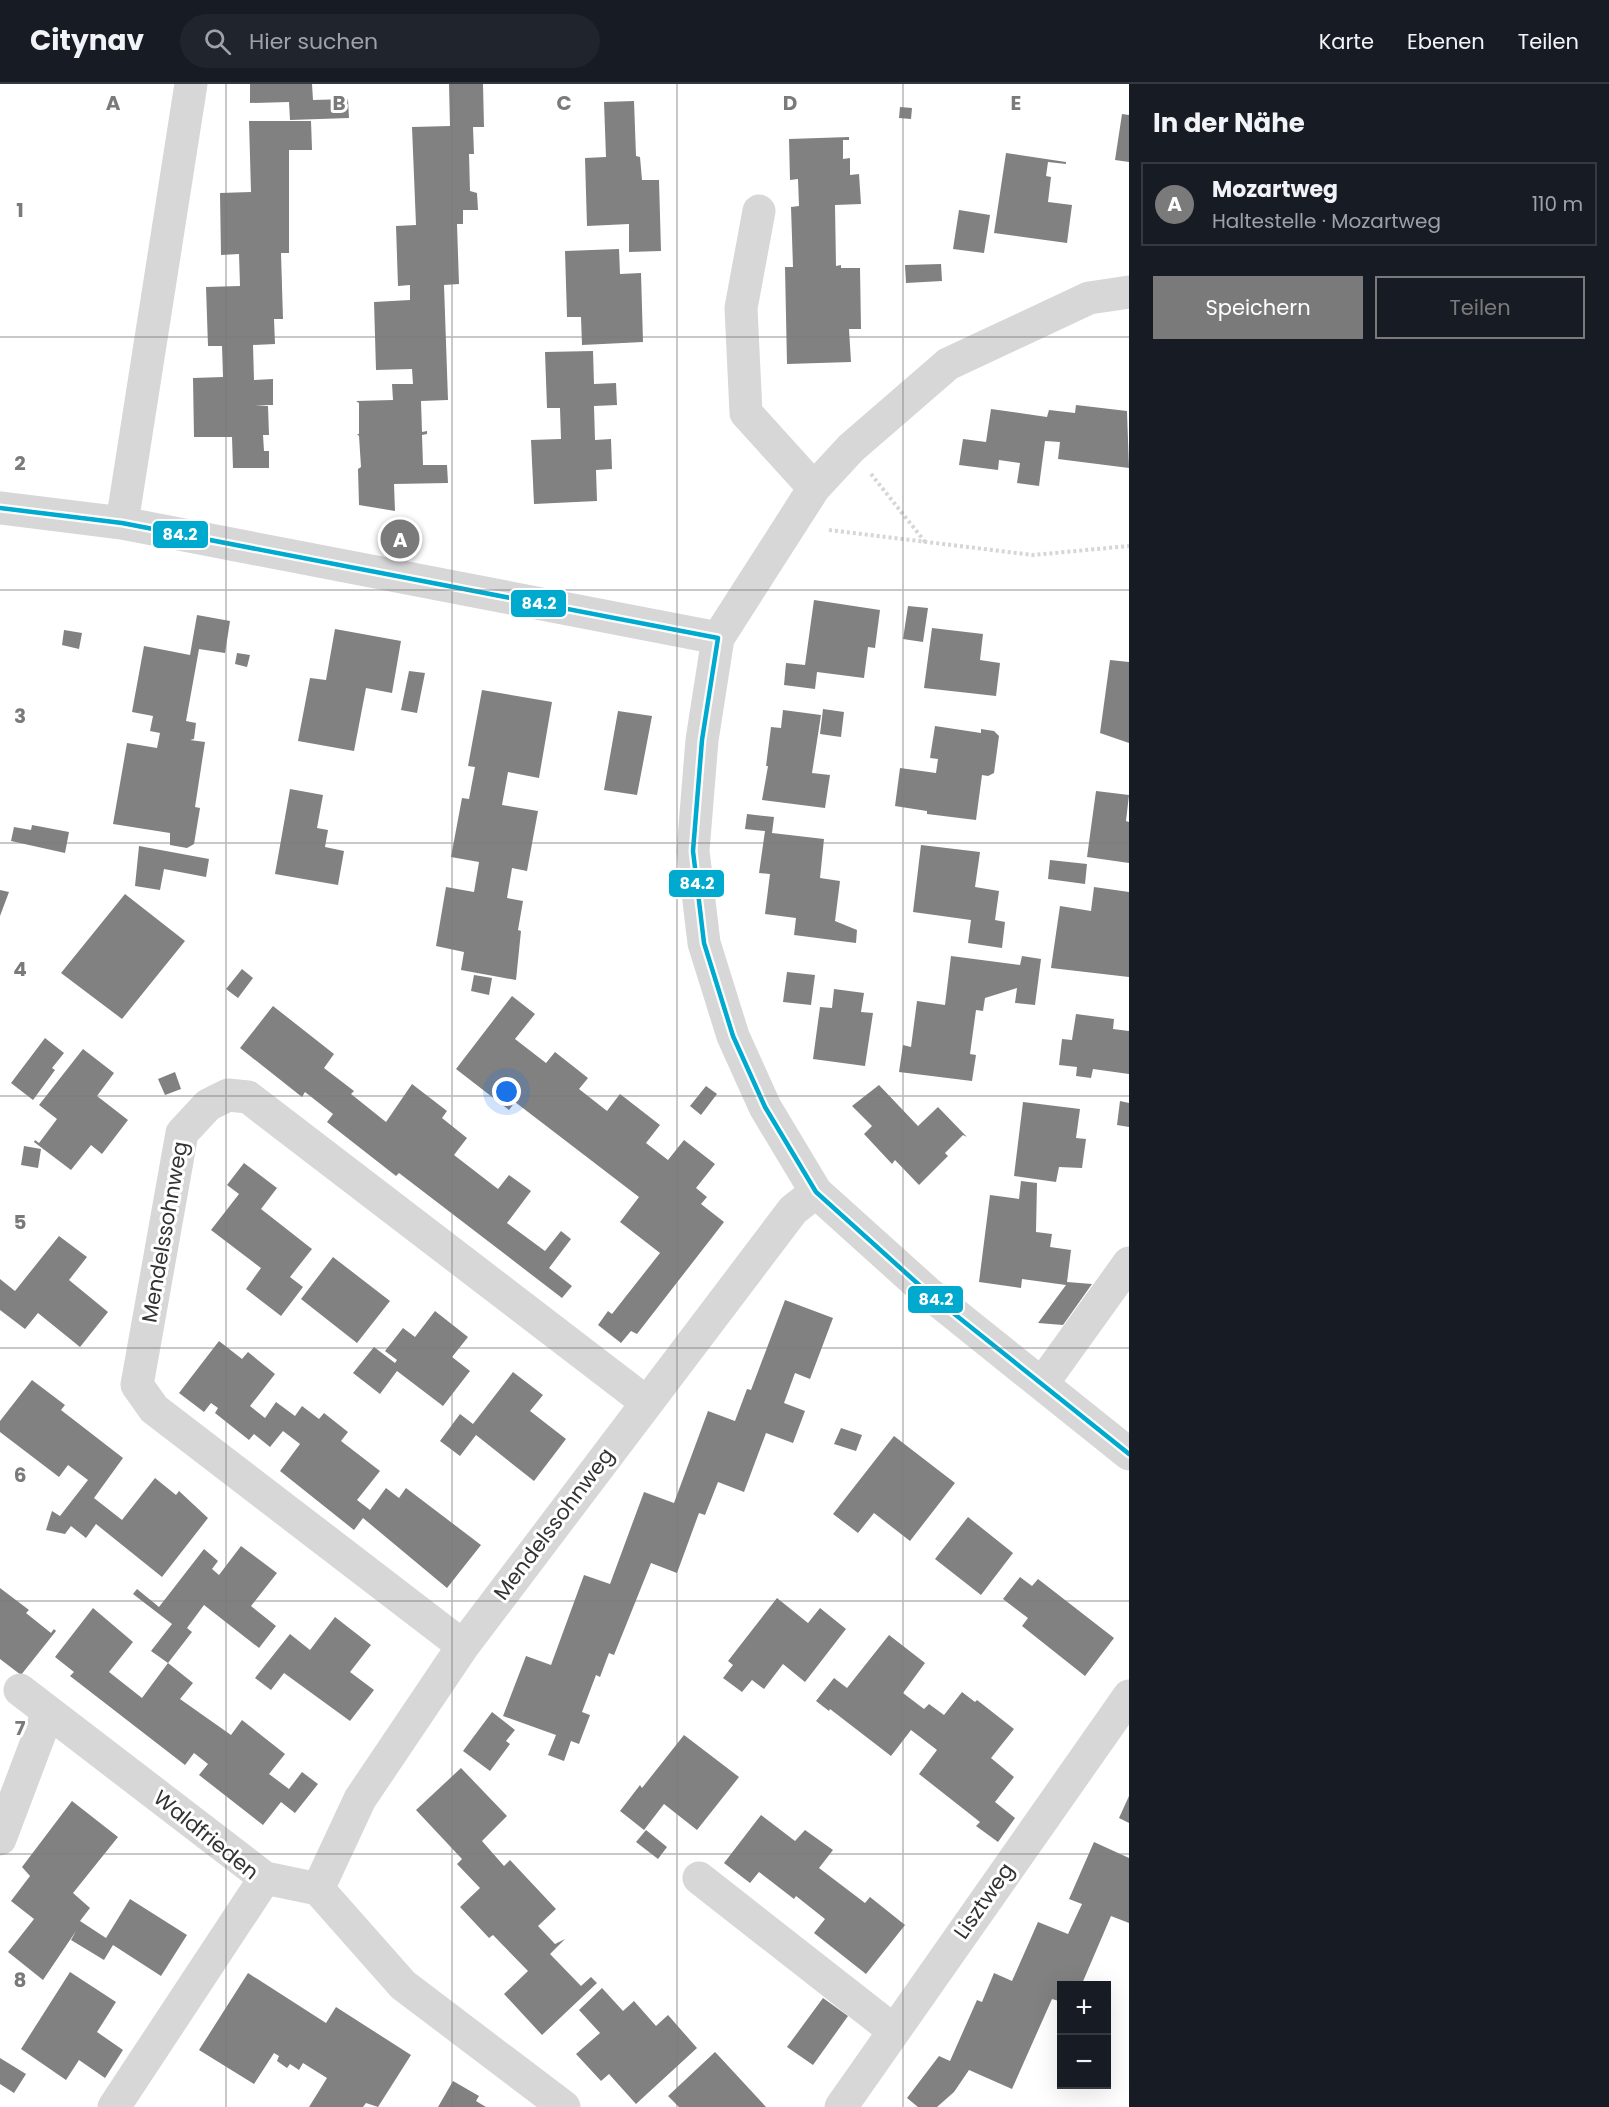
<!DOCTYPE html>
<html lang="de">
<head>
<meta charset="utf-8">
<style>
	:root { --surface:#171b24; --page:#20242c; --text:#f1f3f6; --muted:#9ea1a6; --line:#363941; --accent:#7a7a7a }
	body { margin:0; font-family:Poppins,sans-serif; background:var(--page); color:var(--text) }
	.controls { position:absolute; right:18px; bottom:18px; display:grid; overflow:hidden; border-radius:0px; box-shadow:0 6px 24px #0002 }
	.controls button { width:54px; height:54px; display:grid; place-items:center; padding:0; border:0; border-bottom:2px solid var(--line); background:var(--surface); color:var(--text); font:30px sans-serif }
	.you { position:absolute; left:507px; top:1008px; width:21px; height:21px; margin:-15px; border:4px solid #fff; border-radius:50%; background:#1a73e8; box-shadow:0 0 0 9px #1a73e833 }
	.badge { display:grid; place-items:center; width:39px; height:39px; border-radius:50%; background:var(--accent); color:#fff; font-size:20px; font-weight:700 }
	.pin { position:absolute; translate:-50% -50%; border:3px solid #fff; box-shadow:0 2px 6px #0006 }
	.list { margin:0; padding:0; list-style:none }
	h2 { display:flex; justify-content:space-between; align-items:center; height:78px; margin:0; padding:0 24px; font-size:26px }
	h2 small { font-size:20px; font-weight:400; color:var(--muted) }
	.list li { display:grid; grid-template-columns:39px 1fr auto; gap:18px; align-items:center; box-sizing:border-box; height:84px; margin:0 12px 12px; padding:0 12px; border:2px solid var(--line); border-radius:0px }
	.list b { display:block; font-size:22px; white-space:nowrap }
	.list p { margin:0; font-size:20px; white-space:nowrap; color:var(--muted) }
	.list em { font-size:20px; font-style:normal; color:var(--muted) }
	.actions { display:flex; gap:12px; padding:18px 24px }
	.actions a { flex:1; padding:14px 0; border:2px solid var(--accent); border-radius:0px; text-align:center; font-size:21px; color:var(--accent) }
	.actions .main { background:var(--accent); color:#fff }
	.icon { flex:none; width:33px; height:33px; fill:none; stroke:currentColor; stroke-width:2; stroke-linecap:round; stroke-linejoin:round }
	.map { position:relative; flex:none; width:1129px; height:2023px; overflow:hidden }
	header { display:flex; align-items:center; gap:36px; box-sizing:border-box; height:84px; padding:0 30px; background:var(--surface); border-bottom:2px solid var(--line) }
	header strong { font-size:28px }
	nav { display:flex; gap:33px; margin-inline-start:auto; font-size:21px }
	.search { width:420px; height:54px; background:var(--page); display:flex; align-items:center; gap:15px; box-sizing:border-box; padding:0 21px; border-radius:33px; color:var(--muted); font-size:22px }
	main { display:flex }
	aside { flex:1; background:var(--surface) }
	.map>svg:first-child { display:block }
	.building { fill:#818181 }
	.lines { fill:none; stroke-linecap:round; stroke-linejoin:round }
	.path { stroke:#d6d6d6; stroke-width:4; stroke-dasharray:3 3; stroke-linecap:butt }
	.minor { stroke:#d7d7d7; stroke-width:33 }
	.bus-1-casing { stroke:#fff; stroke-width:9 }
	.bus-1 { stroke:#00a9ce; stroke-width:4.5 }
	.grid { fill:none; stroke:#7a7a7a; stroke-width:1.5; stroke-opacity:0.55 }
	.labels { text-anchor:middle; stroke-width:6; stroke-linejoin:round; paint-order:stroke }
	.street-label { font-size:21px; fill:#333; stroke:#fff }
	.grid-label { font-size:20px; text-anchor:middle; font-weight:bold; fill:#7a7a7a; stroke:#fff; stroke-width:6; stroke-linejoin:round; paint-order:stroke }
	.line-badge { stroke:#fff; stroke-width:2 }
	.badge-label { font-size:16px; text-anchor:middle; font-weight:bold; fill:#fff }
</style>
</head>
<body>
<header>
<strong>Citynav</strong>
<div class="search"><svg class="icon" aria-label="search" viewBox="0 0 24 24"><circle cx="10" cy="10" r="6"/><path d="M15 15l6 6"/></svg>Hier suchen</div>
<nav><a>Karte</a><a>Ebenen</a><a>Teilen</a></nav>
</header>
<main>
<div class="map">
<svg width="1129" height="2023" viewBox="0 0 1129 2023">
	<rect width="100%" height="100%" fill="#fff"/>
	<!-- building -->
	<path class="building" d="M250 0H312L313 16 348 15 349 34 290 36 289 18 250 19Z
		M449 0H483L484 43H473L474 70H469L470 107 477 109 478 126H463V140H457L459 200 444 201 448 316 421 317 422 348 427 347V350L422 351 423 381H447L448 399 394 400 395 427 359 421 358 385 361 383 359 352 357 350H359V319L356 317 393 316 392 300H413L412 285 376 286 374 218 410 216V201L398 202 396 142 416 141 412 43 450 42Z
		M634 17 636 72 640 73 642 96H659L661 167 629 168V140L587 142 585 74 606 73 604 18Z
		M900 23 912 24 911 35 899 34Z
		M1122 30 1129 31V78L1115 76Z
		M249 37H311L312 66H289V169H281L283 235H274L275 260 253 261 254 296 273 295V321H255L268 322 269 351H263L264 367H269V384H233L232 353H194L193 294 223 293 222 262H208L206 203 240 202 239 170 221 171 220 109 251 108Z
		M849 53V56H843V75L850 74V91L859 90 861 120 835 121 836 182 841 181V184H860L861 245H849L851 278 787 280 785 183H793L791 123 799 122 798 95 790 96 789 55Z
		M1006 69 1066 78V80L1048 78 1046 92 1051 93 1048 118 1072 121 1067 159 994 149Z
		M959 126 990 131 984 169 953 165Z
		M619 165 620 190 641 189 643 258 582 261 581 233H567L565 167Z
		M941 180 942 197 906 199 905 181Z
		M593 267 594 300 616 299 617 321 594 322 595 356 611 355 612 385 596 386 597 417 534 420 531 356 561 355 560 324H547L545 268Z
		M1076 321 1127 327 1129 384 1058 375 1060 358 1045 357 1039 402 1017 399 1020 379 999 376 998 386 959 381 963 355 986 358 991 325 1047 333 1049 326 1075 329Z
		M814 516 880 526 875 564 868 563 864 594 817 588 815 605 784 601 786 579 805 581Z
		M908 522 928 524 923 558 903 555Z
		M197 531 230 537 225 569 199 565 186 637 196 639 194 655 190 656 205 658 195 723 200 724 194 760 187 764 170 761V749L113 740 127 659 157 664 160 649 150 647 153 632 132 628 144 562 190 571Z
		M932 544 983 550 980 576 1000 579 996 612 924 604Z
		M335 545 401 557 392 609 366 604 354 667 298 657 310 594 326 596Z
		M64 546 82 549 79 565 62 561Z
		M237 569 250 571 247 583 235 580Z
		M1110 576 1129 578V659L1100 649Z
		M409 587 425 589 417 629 401 626Z
		M482 606 552 618 539 694 508 688 502 721 538 727 527 787 512 784 507 814 523 817 518 846 521 847 516 896 461 886 464 868 436 862 446 803 474 808 479 778 451 773 462 714 469 715 475 683 468 682Z
		M823 625 844 628 841 653 820 650Z
		M783 626 821 631 812 689 830 691 825 724 762 716 768 682H766L771 643 781 644Z
		M618 627 652 632 637 711 604 706Z
		M935 642 981 649V645L994 647 999 652 994 689 988 692 982 691 976 736 927 730V727L895 722 900 684 936 689 938 675 930 674Z
		M290 705 323 711 317 744 328 746 325 763 344 767 338 801 275 790Z
		M1096 707 1129 711 1126 737 1129 738V779L1087 773Z
		M747 730 774 733 772 749 824 755 820 794 840 797 835 837 857 846 856 859 794 851 796 834 765 830 770 790 759 789 765 747 745 745Z
		M32 741 69 748 65 769 11 757 14 743 31 746Z
		M921 761 980 768 975 803 999 807 995 836 1005 838 1002 864 968 859 971 836 913 828Z
		M139 762 209 775 206 793 164 785 160 806 135 802Z
		M1050 776 1087 780 1085 800 1048 795Z
		M1094 803 1129 808V893L1051 884 1060 822 1091 827Z
		M0 806 9 808 0 832Z
		M125 810 185 857 122 935 61 889Z
		M951 872 1020 881 1022 872 1041 875 1035 921 1015 919 1017 904 985 914 983 927 976 926 970 970 976 971 972 997 899 988 903 961 911 963 917 917 945 921Z
		M242 885 253 894 238 914 226 905Z
		M787 888 815 891 811 921 783 918Z
		M474 891 492 894 489 911 471 907Z
		M834 905 864 909 861 928 873 929 865 982 813 975 820 923 832 924Z
		M512 912 535 930 515 955 546 979 555 968 588 994 579 1005 607 1027 620 1010 660 1041 646 1059 668 1076 684 1056 715 1080 696 1104 707 1113 701 1120 724 1138 637 1250 631 1247 621 1259 598 1241 608 1227 612 1230 660 1169 620 1138 639 1113 515 1018 509 1026 456 985Z
		M273 922 334 970 324 984 354 1007 351 1010 386 1038 412 1000 447 1027 442 1034 467 1054 454 1071 498 1105 509 1091 531 1107 507 1139 545 1167 561 1147 571 1155 549 1184 572 1202 562 1214 399 1089 396 1092 327 1038 333 1030 305 1008 302 1013 240 964Z
		M1076 930 1114 935 1113 945 1129 947V990L1093 985 1091 994 1076 992 1077 983 1059 981 1062 955 1072 956Z
		M45 954 64 969 52 984 55 986 33 1016 11 999Z
		M83 965 114 989 97 1012 128 1036 102 1070 91 1061 71 1086 34 1058 35 1056 39 1059 57 1035 39 1021Z
		M175 988 181 1005 165 1011 158 995Z
		M879 1001 918 1042 938 1023 967 1053 963 1051 945 1069 948 1072 919 1101 895 1076 892 1080 864 1050 872 1042 852 1022Z
		M706 1002 717 1010 701 1031 690 1022Z
		M1120 1017 1129 1019V1043L1117 1041Z
		M1023 1018 1080 1025 1076 1054 1086 1055 1082 1084 1059 1083 1056 1098 1014 1092Z
		M24 1062 41 1065 38 1084 21 1081Z
		M244 1079 277 1104 261 1125 312 1165 290 1193 303 1203 281 1232 246 1205 261 1184 211 1146 239 1110 227 1101Z
		M1021 1097 1037 1099 1036 1148 1052 1150 1050 1163 1071 1166 1067 1198 1092 1200 1063 1241 1038 1239 1066 1201 1022 1195 1021 1204 979 1198 990 1111 1019 1115Z
		M59 1152 87 1173 69 1196 108 1228 80 1263 38 1229 25 1245 0 1226V1195L15 1207Z
		M333 1173 390 1217 357 1259 301 1215Z
		M785 1216 833 1234 810 1295 795 1289 784 1319 805 1327 793 1359 766 1349 744 1408 718 1398 705 1431 699 1429 677 1489 651 1479 614 1571 609 1569 600 1593 596 1591 582 1628 590 1631 579 1660 571 1657 564 1677 548 1671 556 1651 503 1632 526 1572 551 1581 584 1491 610 1500 644 1408 674 1419 708 1327 735 1337 747 1305 751 1306Z
		M435 1227 468 1253 452 1273 470 1287 443 1322 397 1287 380 1310 353 1289 374 1263 395 1279 397 1276 385 1267 403 1244 415 1253Z
		M219 1257 242 1275 248 1268 275 1290 250 1322 265 1334 276 1318 295 1332 302 1322 319 1335 324 1329 348 1348 341 1357 380 1387 357 1416 370 1426 386 1404 399 1414 406 1404 481 1461 447 1504 363 1434 354 1446 280 1387 300 1360 283 1347 270 1363 254 1350 249 1356 215 1329 218 1324 211 1319 204 1328 179 1309Z
		M513 1288 543 1311 530 1327 566 1355 534 1397 476 1351 460 1372 440 1357 460 1330 473 1340Z
		M32 1296 65 1321 61 1326 123 1374 94 1414 122 1436 155 1394 176 1411 179 1407 208 1434 162 1493 96 1440 86 1454 71 1442 65 1450 46 1446 52 1427 60 1432 88 1396 68 1381 59 1393 0 1348V1337Z
		M841 1344 862 1351 856 1367 834 1360Z
		M894 1352 955 1399 910 1457 874 1429 858 1449 833 1430Z
		M968 1433 1013 1469 981 1511 935 1475Z
		M241 1462 277 1489 251 1522 276 1542 259 1564 204 1521 187 1544 192 1548 168 1579 193 1599 180 1615 231 1651 242 1636 285 1670 269 1690 289 1705 302 1688 318 1700 295 1729 281 1718 263 1741 199 1691 208 1680 194 1669 185 1681 70 1592 74 1588 55 1573 93 1524 133 1558 109 1588 142 1614 168 1579 151 1567 172 1540 133 1510 137 1505 159 1523 204 1465 218 1477 212 1485 219 1491Z
		M1020 1493 1032 1502 1038 1495 1114 1554 1085 1592 1022 1542 1028 1534 1003 1515Z
		M0 1504 29 1526 26 1529 51 1549 54 1545 56 1547 21 1591 0 1575Z
		M777 1514 808 1539 820 1524 846 1545 805 1598 783 1580 764 1605 752 1596 742 1608 723 1594 733 1581 728 1577Z
		M335 1533 371 1561 350 1588 374 1606 350 1637 284 1589 271 1606 255 1594 290 1550 310 1566Z
		M889 1551 925 1579 903 1609 924 1625 929 1620 944 1631 962 1608 975 1618 977 1616 1014 1645 991 1674 1014 1693 995 1718 1015 1734 998 1758 976 1742 980 1738 919 1690 937 1666 911 1646 891 1672 830 1625 829 1627 816 1617 834 1594 847 1604Z
		M492 1628 515 1646 506 1657 510 1660 490 1687 463 1667Z
		M684 1651 739 1693 697 1746 664 1720 644 1746 620 1727 640 1701 642 1704Z
		M461 1684 507 1732 482 1757 504 1782 510 1776 556 1825 538 1842 555 1860 565 1855 550 1870 581 1902 591 1893 597 1899 542 1951 504 1910 528 1887 493 1851 489 1854 460 1823 480 1804 457 1780 462 1775 416 1726Z
		M1129 1712V1739L1119 1734Z
		M72 1717 118 1753 73 1809 90 1824 80 1837 106 1854 130 1815 187 1851 161 1892 113 1861 104 1876 71 1856 76 1847 43 1896 8 1868 34 1835 11 1817 30 1792 22 1783Z
		M761 1731 795 1757 805 1746 833 1766 819 1784 865 1819 870 1813 905 1841 866 1890 814 1849 825 1835 796 1812 794 1815 759 1788 750 1799 724 1779Z
		M646 1746 667 1763 658 1775 636 1758Z
		M1094 1758 1129 1774V1839L1111 1832 1081 1902H1062V1918L1052 1915 1012 2005 969 1986 954 2008 937 2023H918L907 2014 939 1972 950 1977 977 1916 982 1918 994 1889 1012 1897 1038 1838 1068 1850 1082 1820 1069 1815Z
		M70 1888 116 1918 97 1948 123 1966 105 1994 79 1976 66 1996 21 1965Z
		M248 1889 326 1939 336 1923 411 1971 378 2023 366 2019 363 2023H309L327 1994 303 1979 299 1986 290 1980 287 1984 277 1977 279 1972 274 1969 254 2000 199 1966Z
		M602 1904 623 1927 634 1917 656 1942 668 1931 697 1964 636 2020 609 1990 601 1997 576 1970 600 1949 579 1926Z
		M823 1914 848 1932 813 1981 787 1963Z
		M715 1968 717 1970 766 2023H679L668 2012Z
		M0 1974 26 1990 14 2009 0 2000Z
		M453 1997 479 2012 476 2017 486 2023H438Z"/>
	<g class="lines">
		<!-- path -->
		<path class="path" d="M871 390 926 459
			M829 446 1033 471 1129 462"/>
		<!-- minor -->
		<path class="minor" d="M759 127 741 224 746 329 814 404
			M1129 208 1089 214 948 280 851 364 814 404 718 554 702 656 693 767 704 859 733 952 765 1023 816 1108 927 1208 1129 1370
			M0 424 122 439 718 554
			M122 439 191 0
			M1042 1300 1129 1179
			M463 1562 154 1325 137 1301 182 1049 208 1021 228 1011 248 1013 646 1318
			M20 1606 265 1794 318 1805 403 1901 564 2023
			M0 1755 48 1628
			M699 1794 893 1946
			M318 1805 360 1715 463 1562 793 1126 816 1108
			M114 2023 265 1794
			M841 2023 1129 1612"/>
		<defs>
			<path id="bus-1" d="M0 424 122 439 718 554
				M718 554 702 656 693 767 704 859 733 952 765 1023 816 1108 927 1208 1129 1370"/>
		</defs>
		<!-- bus-1 casing -->
		<use href="#bus-1" class="bus-1-casing"/>
		<!-- bus-1 -->
		<use href="#bus-1" class="bus-1"/>
	</g>
	<!-- grid -->
	<path class="grid" d="M226 0V2023M452 0V2023M677 0V2023M903 0V2023M0 253H1129M0 506H1129M0 759H1129M0 1012H1129M0 1264H1129M0 1517H1129M0 1770H1129"/>
	<g class="labels">
		<!-- street labels -->
		<g class="street-label">
			<text transform="translate(165 1148) rotate(-80)" y="7">Mendelssohnweg</text>
			<text transform="translate(554 1440) rotate(-53)" y="7">Mendelssohnweg</text>
			<text transform="translate(206 1751) rotate(39)" y="7">Waldfrieden</text>
			<text transform="translate(984 1817) rotate(-55)" y="7">Lisztweg</text>
		</g>
	</g>
	<g class="grid-label">
		<text x="113" y="26">A</text>
		<text x="339" y="26">B</text>
		<text x="564" y="26">C</text>
		<text x="790" y="26">D</text>
		<text x="1016" y="26">E</text>
		<text x="20" y="133">1</text>
		<text x="20" y="386">2</text>
		<text x="20" y="639">3</text>
		<text x="20" y="892">4</text>
		<text x="20" y="1145">5</text>
		<text x="20" y="1398">6</text>
		<text x="20" y="1651">7</text>
		<text x="20" y="1903">8</text>
	</g>
	<g class="line-badge">
		<rect x="152" y="436" width="57" height="29" rx="6" fill="#00a9ce"/>
		<rect x="510" y="505" width="57" height="29" rx="6" fill="#00a9ce"/>
		<rect x="668" y="785" width="57" height="29" rx="6" fill="#00a9ce"/>
		<rect x="907" y="1201" width="57" height="29" rx="6" fill="#00a9ce"/>
	</g>
	<g class="badge-label">
		<text x="180" y="456">84.2</text>
		<text x="539" y="525">84.2</text>
		<text x="697" y="805">84.2</text>
		<text x="936" y="1221">84.2</text>
	</g>
</svg>
<div class="controls">
<button>+</button>
<button>−</button>
</div>
<div class="you"></div>
<div class="pin badge" style="left:400px;top:455px">A</div>
</div>
<aside>
<h2>In der Nähe<small></small></h2>
<ul class="list">
<li><span class="badge">A</span><div><b>Mozartweg</b><p>Haltestelle · Mozartweg</p></div><em>110 m</em></li>
</ul>
<div class="actions"><a class="main">Speichern</a><a>Teilen</a></div>
</aside>
</main>
</body>
</html>
